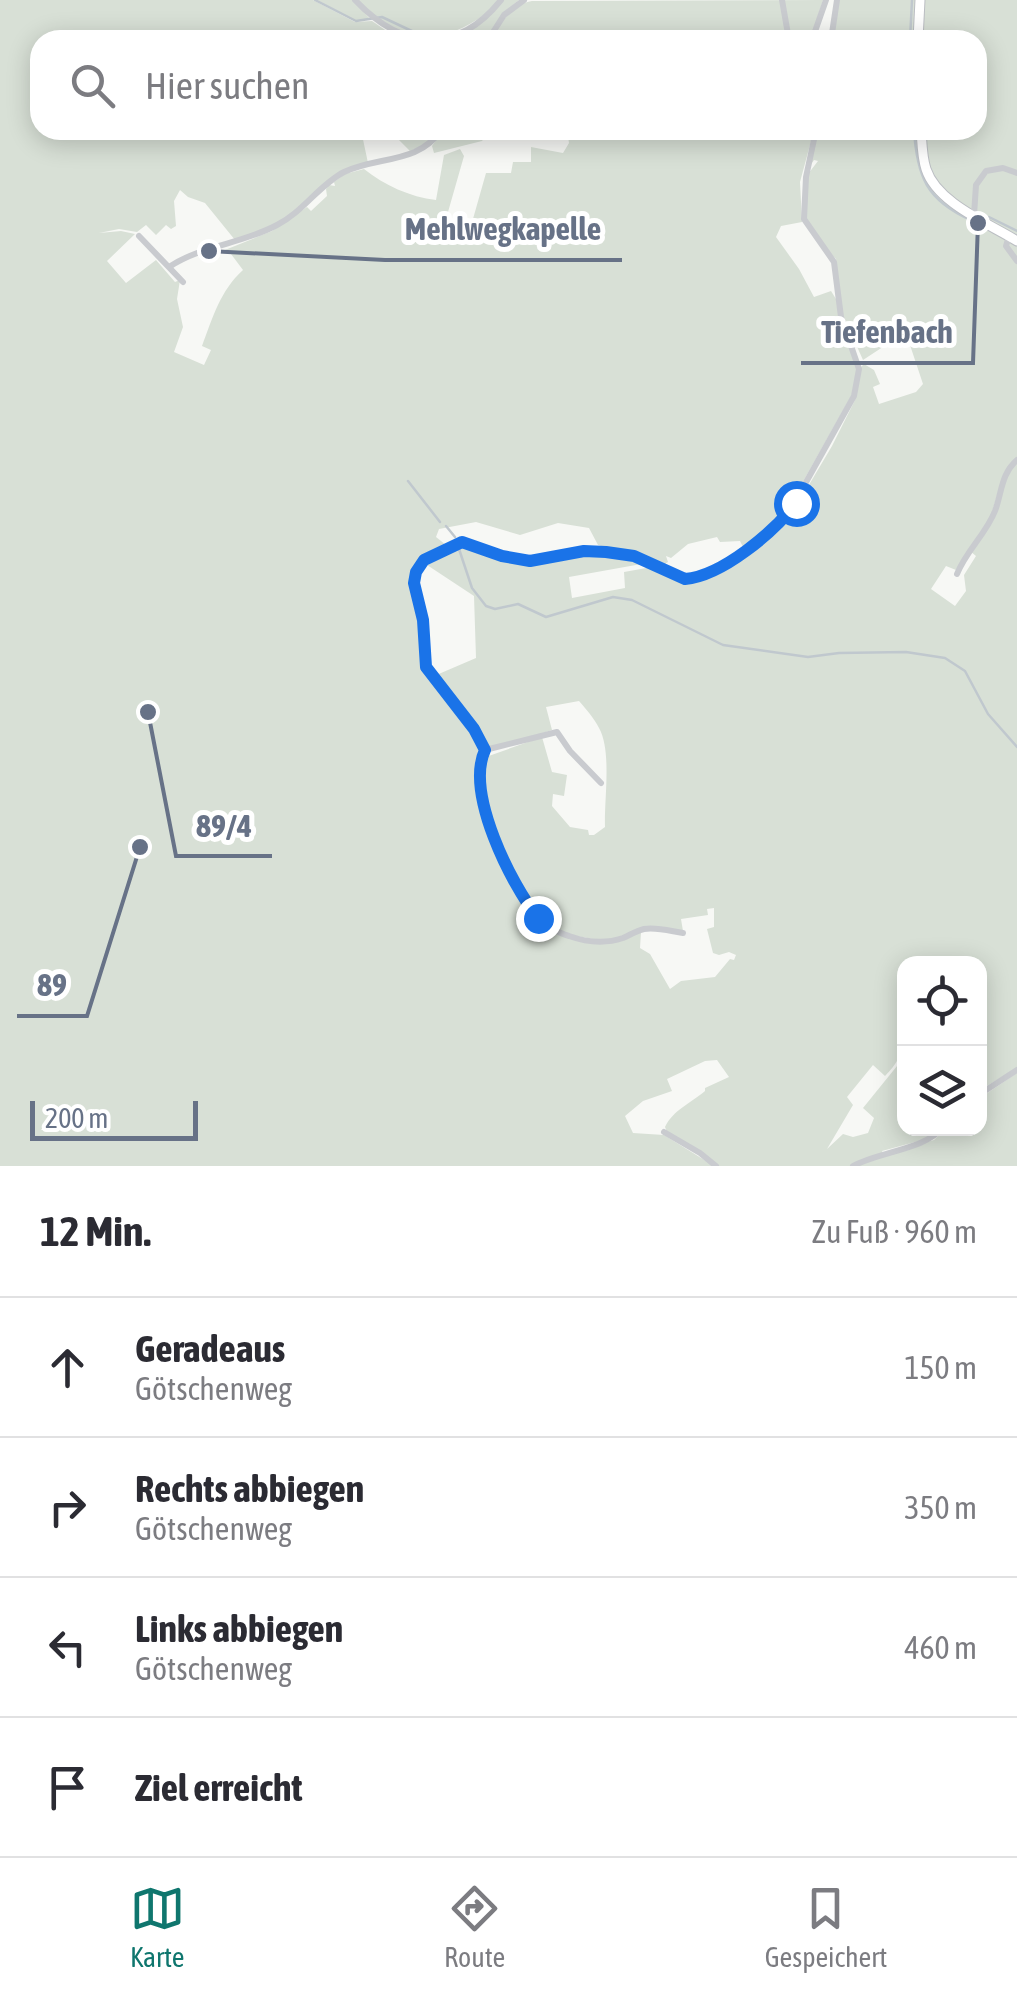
<!DOCTYPE html>
<html lang="de">
<head>
<meta charset="utf-8">
<style>
	:root { --surface:#fff; --page:#f2f2f3; --text:#2b2b33; --muted:#7c7c81; --line:#e1e1e2; --accent:#0f766e }
	body { margin:0; font-family:"Asap Condensed",sans-serif; background:var(--page); color:var(--text) }
	.controls { position:absolute; right:30px; bottom:30px; display:grid; overflow:hidden; border-radius:20px; box-shadow:0 5px 25px #0003 }
	.controls button { width:90px; height:90px; display:grid; place-items:center; padding:0; border:0; border-bottom:2px solid var(--line); background:var(--surface); color:var(--text); font:50px sans-serif }
	.scale { position:absolute; left:30px; bottom:25px; width:168px; box-sizing:border-box; padding-left:10px; border:5px solid #677287; border-top:0; font-size:28px; line-height:35px; white-space:nowrap; color:#677287; -webkit-text-stroke:8px #fff; paint-order:stroke }
	.stop { position:absolute; width:30px; height:30px; margin:-22px; border:8px solid #1a73e8; border-radius:50%; background:#fff }
	.stop.end { background:#1a73e8; border-color:#fff; box-shadow:0 2px 10px #0008 }
	.list { margin:0; padding:0; list-style:none }
	h2 { display:flex; justify-content:space-between; align-items:center; height:130px; margin:0; padding:0 40px; font-size:42px }
	h2 small { font-size:32px; font-weight:400; color:var(--muted) }
	.list li { display:grid; grid-template-columns:65px 1fr auto; gap:30px; align-items:center; box-sizing:border-box; height:140px; padding:0 40px; border-top:2px solid var(--line) }
	.list b { display:block; font-size:38px; white-space:nowrap }
	.list p { margin:0; font-size:32px; white-space:nowrap; color:var(--muted) }
	.list em { font-size:32px; font-style:normal; color:var(--muted) }
	.icon { flex:none; width:55px; height:55px; fill:none; stroke:currentColor; stroke-width:2; stroke-linecap:round; stroke-linejoin:round }
	.map { position:relative; flex:none; width:1017px; height:1166px; overflow:hidden }
	.search { position:absolute; background:var(--surface); box-shadow:0 5px 25px #0003; left:30px; right:30px; top:30px; height:110px; display:flex; align-items:center; gap:25px; box-sizing:border-box; padding:0 35px; border-radius:30px; color:var(--muted); font-size:38px }
	.sheet { height:690px; background:var(--surface) }
	nav { display:flex; justify-content:space-around; align-items:center; box-sizing:border-box; height:140px; border-top:2px solid var(--line); background:var(--surface); font-size:28px; color:var(--muted) }
	nav a { display:grid; justify-items:center; gap:5px }
	nav .on { color:var(--accent) }
	.map>svg:first-child { display:block }
	.green { fill:#d8e0d6; fill-rule:evenodd }
	.lines { fill:none; stroke-linecap:round; stroke-linejoin:round }
	.stream { stroke:#c0c8ce; stroke-width:2.5 }
	.secondary-casing { stroke:#bbbec3; stroke-width:11 }
	.street { stroke:#c9cbcf; stroke-width:6 }
	.secondary { stroke:#fff; stroke-width:9 }
	.route { stroke:#1a73e8; stroke-width:12 }
	.leader { fill:none; stroke:#677287; stroke-width:4 }
	.callout-dot { fill:#677287; stroke:#fff; stroke-width:4 }
	.callout-label { font-size:32px; text-anchor:middle; font-weight:bold; fill:#677287; stroke:#fff; stroke-width:10; stroke-linejoin:round; paint-order:stroke }
</style>
</head>
<body>
<div class="map">
<svg width="1017" height="1166" viewBox="0 0 1017 1166">
	<rect width="100%" height="100%" fill="#f7f8f5"/>
	<!-- green -->
	<path class="green" d="M0 0H313L355 22 372 21 391 34 408 40H40V130H361L368 163C327 175 321 195 288 217 272 228 254 235 235 240L205 203 188 197 180 190 174 201 176 226 171 229 166 225 156 235 146 225 137 232 119 229 99 233 121 231 135 234 107 261 126 283 156 260 175 282 180 280 177 299 183 327 174 352 204 365 211 350 202 346C213 317 220 291 243 270L231 254 220 252 272 231 307 207 311 211 327 196 326 189 329 185 335 186 334 182 345 174 364 169C384 185 410 197 436 200L444 155 460 149 464 156 444 226 469 233 486 173H511L513 162H531V147L563 153 569 143 567 130H814L800 182 802 222 781 226 776 237 799 269 814 297 831 291 836 299 858 367 855 389 786 512 744 549 740 541 720 542 717 537 688 544 671 558 666 556 668 562 662 566 598 545 589 528 558 523 520 535 476 522 439 529 436 537 446 545 423 558 413 574 425 667 476 738 480 752 481 802 518 890 521 888 488 814 482 779 483 758 542 737 552 772 567 775 564 796 553 794 552 806 570 827 588 830 589 835H594L605 827C604 799 612 751 599 728 594 718 586 709 579 701L546 707 552 730 494 749 486 747 470 720 434 676 476 658 474 596 424 563 455 546H466L514 562 615 554 647 563 569 577 572 598 625 588 624 572 652 567 681 579 698 580 763 539 797 505 832 446 855 400 861 367 864 364 874 370 880 384 873 387 879 404 916 392 923 384 908 339 892 341 863 360 842 313 836 259 817 240 806 220 808 174 818 161 814 160 809 167 817 130H977V40H832L839 0H1017V1068L980 1090V964H904V1013L901 1016C911 1037 901 1061 885 1076L873 1065 847 1097 853 1105 827 1149 843 1134 853 1137 868 1133 874 1118 863 1108 897 1066 901 1069 904 1064V1128L940 1129 926 1139 882 1151 884 1155 934 1140 945 1129 980 1128V1098L1017 1073V1166H718L699 1150 667 1132 665 1127C673 1110 691 1103 705 1091V1088L729 1077 717 1060 705 1061 667 1079 672 1091 643 1101 625 1116 633 1133 664 1135 714 1166H0ZM1013 461 992 521 970 551 976 556 964 575 966 591 955 606 931 589 946 566 956 570 990 519 1001 482ZM714 908V927L707 929 713 953 719 955 729 952 736 955 734 960 730 959 715 977 681 981 670 989 650 954 640 948 641 932 609 943 565 937 566 934 598 940 614 939 651 927 683 931 681 919 708 915 707 909Z
		M317 0H353L370 19 356 21Z
		M358 0H519L506 11 485 40H442L461 34 484 15C457 35 417 47 387 27 377 19 367 9 358 0Z
		M823 0 810 40H490C500 24 512 4 532 1Z
		M397 130H439L425 145 410 151 396 137Z
		M443 130H490L482 141 434 153 432 146Z"/>
	<g class="lines">
		<!-- stream -->
		<path class="stream" d="M315 0 356 21 382 17 416 33 426 34 427 39
			M910 40 912 0
			M914 130C917 176 926 200 971 220
			M983 219 989 217 1017 231
			M408 481 440 522
			M446 526 455 537
			M459 549 472 588 486 606 495 609 518 604 546 617 613 597 632 600 723 645 808 657 839 653 906 652 945 658 965 671 988 714 1017 747"/>
		<defs>
			<path id="secondary" d="M918 40 920 0
				M921 130C922 143 922 157 926 169 937 203 988 223 1017 241"/>
		</defs>
		<!-- secondary casing -->
		<use href="#secondary" class="secondary-casing"/>
		<!-- street -->
		<path class="street" d="M355 0C401 49 456 56 501 0
			M782 0 789 40
			M488 40 504 15 524 0
			M812 40 826 0
			M831 40 837 0
			M974 215 976 185 986 171 1003 168 1017 173
			M139 236 183 282
			M1009 236 1006 246 1017 261
			M169 267C202 245 242 244 277 225 303 212 319 185 344 172 377 156 419 164 441 130
			M957 574C966 551 986 534 995 511 1002 492 1001 474 1017 460
			M485 750 557 732 570 751 601 783
			M683 933C670 931 657 927 644 929 636 931 630 935 623 938 605 944 586 942 569 936 558 933 544 924 536 916 510 887 468 787 485 750L474 729 426 667 423 620 414 583 416 571 424 560 462 542 502 556 529 561 584 551 634 556 674 574 694 578 720 566 747 548 790 511 854 396 859 369 841 317 834 262 804 219 806 177 816 130
			M980 1094 1017 1070
			M664 1132 700 1153 716 1166
			M853 1166C878 1152 926 1149 942 1128"/>
		<!-- secondary -->
		<use href="#secondary" class="secondary"/>
	</g>
	<g class="lines">
		<!-- route -->
		<path class="route" d="M538 918C511 884 465 793 485 750L474 729 426 667 423 620 414 583 416 572 424 560 462 542 502 556 530 561 584 551 606 552 634 556 685 579C722 576 774 532 796 503"/>
	</g>
	<!-- callouts -->
	<path class="leader" d="M209 251L385 260H622M978 223L973 363H801M148 712L176 856H272M140 847L87 1016H17"/>
	<g class="callout-dot">
		<circle cx="209" cy="251" r="10"/>
		<circle cx="978" cy="223" r="10"/>
		<circle cx="148" cy="712" r="10"/>
		<circle cx="140" cy="847" r="10"/>
	</g>
	<g class="callout-label">
		<text x="503" y="240">Mehlwegkapelle</text>
		<text x="887" y="343">Tiefenbach</text>
		<text x="224" y="837">89/4</text>
		<text x="52" y="996">89</text>
	</g>
</svg>
<div class="controls">
<button><svg class="icon" aria-label="locate" viewBox="0 0 24 24"><circle cx="12" cy="12" r="6"/><path d="M12 2v4M12 18v4M2 12h4M18 12h4"/></svg></button>
<button><svg class="icon" aria-label="layers" viewBox="0 0 24 24"><path d="M12 4l9 5-9 5-9-5zM3 14l9 5 9-5"/></svg></button>
</div>
<div class="scale">200 m</div>
<div class="stop" style="left:796px;top:503px"></div>
<div class="stop end" style="left:538px;top:918px"></div>
<div class="search"><svg class="icon" aria-label="search" viewBox="0 0 24 24"><circle cx="10" cy="10" r="6"/><path d="M15 15l6 6"/></svg>Hier suchen</div>
</div>
<section class="sheet">
<h2>12 Min.<small>Zu Fuß · 960 m</small></h2>
<ul class="list">
<li><svg class="icon" aria-label="ahead" viewBox="0 0 24 24"><path d="M12 20V5M6 11l6-6 6 6"/></svg><div><b>Geradeaus</b><p>Götschenweg</p></div><em>150 m</em></li>
<li><svg class="icon" aria-label="right" viewBox="0 0 24 24"><path d="M7 20v-9h11M14 6l5 5-5 5"/></svg><div><b>Rechts abbiegen</b><p>Götschenweg</p></div><em>350 m</em></li>
<li><svg class="icon" aria-label="left" viewBox="0 0 24 24"><path d="M17 20v-9H6M10 6l-5 5 5 5"/></svg><div><b>Links abbiegen</b><p>Götschenweg</p></div><em>460 m</em></li>
<li><svg class="icon" aria-label="arrive" viewBox="0 0 24 24"><path d="M6 21V4h12l-3 4 3 4H6"/></svg><div><b>Ziel erreicht</b></div></li>
</ul>
</section>
<nav>
<a class="on"><svg class="icon" aria-label="map" viewBox="0 0 24 24"><path d="M3 6l6-2 6 2 6-2v14l-6 2-6-2-6 2zM9 4v14M15 6v14"/></svg>Karte</a>
<a><svg class="icon" aria-label="directions" viewBox="0 0 24 24"><path d="M12 3l9 9-9 9-9-9zM9 14v-3h6M13 9l2 2-2 2"/></svg>Route</a>
<a><svg class="icon" aria-label="saved" viewBox="0 0 24 24"><path d="M7 4h10v16l-5-4-5 4z"/></svg>Gespeichert</a>
</nav>
</body>
</html>
